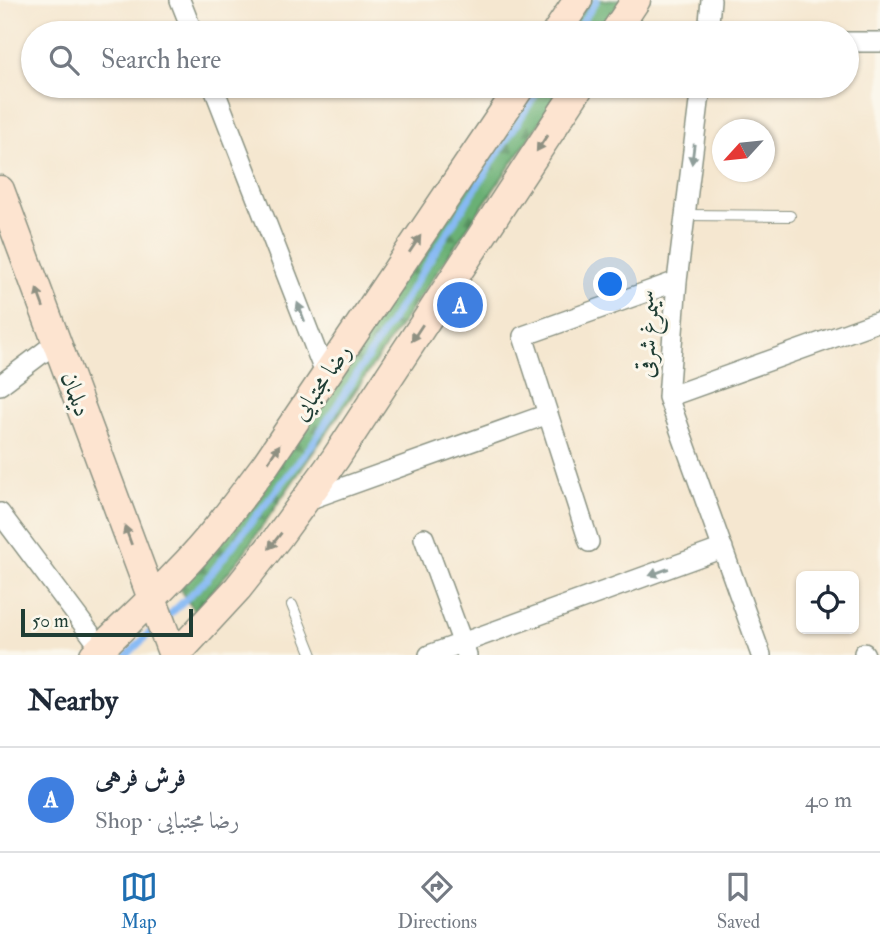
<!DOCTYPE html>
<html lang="en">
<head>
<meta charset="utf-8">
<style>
	:root { --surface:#fff; --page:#f2f2f3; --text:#1f2937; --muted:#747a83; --line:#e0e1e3; --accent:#1f6fb2 }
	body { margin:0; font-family:"IM FELL Double Pica",Amiri,serif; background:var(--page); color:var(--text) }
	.controls { position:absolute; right:21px; bottom:21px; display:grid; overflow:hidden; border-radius:10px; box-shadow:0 2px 5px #0004 }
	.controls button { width:63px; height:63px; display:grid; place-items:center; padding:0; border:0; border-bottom:2px solid var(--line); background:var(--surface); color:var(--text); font:35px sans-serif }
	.compass { position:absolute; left:712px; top:119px; width:63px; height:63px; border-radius:50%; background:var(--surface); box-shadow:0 2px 5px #0004; rotate:243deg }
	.scale { position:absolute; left:21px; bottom:18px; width:172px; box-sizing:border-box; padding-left:7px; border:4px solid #1f3d34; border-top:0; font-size:19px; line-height:24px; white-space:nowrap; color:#1f3d34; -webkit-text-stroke:5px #fbf7ec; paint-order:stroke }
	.you { position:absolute; left:611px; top:285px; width:24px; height:24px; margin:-18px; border:5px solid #fff; border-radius:50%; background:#1a73e8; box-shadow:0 0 0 10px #1a73e833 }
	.badge { display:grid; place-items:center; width:46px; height:46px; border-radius:50%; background:var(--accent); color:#fff; font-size:23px; font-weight:700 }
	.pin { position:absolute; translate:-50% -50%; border:4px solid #fff; box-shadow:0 2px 7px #0006 }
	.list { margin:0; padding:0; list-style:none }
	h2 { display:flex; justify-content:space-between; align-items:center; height:91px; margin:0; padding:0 28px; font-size:30px }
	h2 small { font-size:23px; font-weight:400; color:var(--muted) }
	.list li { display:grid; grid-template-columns:46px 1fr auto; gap:21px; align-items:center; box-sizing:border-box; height:105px; padding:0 28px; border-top:2px solid var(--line) }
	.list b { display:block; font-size:26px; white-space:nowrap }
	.list p { margin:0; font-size:23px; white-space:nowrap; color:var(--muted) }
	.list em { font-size:23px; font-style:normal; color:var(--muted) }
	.icon { flex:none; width:38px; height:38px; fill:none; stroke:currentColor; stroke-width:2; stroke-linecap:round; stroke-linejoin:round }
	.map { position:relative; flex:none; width:880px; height:655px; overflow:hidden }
	.search { position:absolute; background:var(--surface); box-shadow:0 2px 5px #0004; left:21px; right:21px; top:21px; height:77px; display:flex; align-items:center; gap:18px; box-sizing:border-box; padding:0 24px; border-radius:38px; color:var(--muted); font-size:26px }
	.sheet { height:196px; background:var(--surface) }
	nav { display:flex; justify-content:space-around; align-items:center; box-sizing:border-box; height:98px; border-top:2px solid var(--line); background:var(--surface); font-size:19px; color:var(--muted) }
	nav a { display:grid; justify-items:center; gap:4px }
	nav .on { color:var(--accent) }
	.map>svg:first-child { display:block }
	.forest { fill:url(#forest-firs); stroke:#457654; stroke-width:2 }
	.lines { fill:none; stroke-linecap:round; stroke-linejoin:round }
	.stream { stroke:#87baf4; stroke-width:7 }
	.service-casing { stroke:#8a9282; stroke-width:12 }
	.minor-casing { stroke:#8a9282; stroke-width:22 }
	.secondary-casing { stroke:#8a9282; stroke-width:31 }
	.service { stroke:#fff; stroke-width:10 }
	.minor { stroke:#fff; stroke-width:19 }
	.secondary { stroke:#fde4d0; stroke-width:28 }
	.oneway { fill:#8e9082 }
	.oneway2 { fill:#8f9e9a }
	.labels { text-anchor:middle; stroke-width:6; stroke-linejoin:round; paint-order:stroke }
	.street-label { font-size:24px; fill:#1f3d34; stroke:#fbf7ec }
</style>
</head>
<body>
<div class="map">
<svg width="880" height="655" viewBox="0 0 880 655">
	<defs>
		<pattern id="forest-firs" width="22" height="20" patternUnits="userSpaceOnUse" patternTransform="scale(1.75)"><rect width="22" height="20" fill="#6bb074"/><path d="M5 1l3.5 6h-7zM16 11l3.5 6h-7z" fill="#579060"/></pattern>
	</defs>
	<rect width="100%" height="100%" fill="#fbf7ec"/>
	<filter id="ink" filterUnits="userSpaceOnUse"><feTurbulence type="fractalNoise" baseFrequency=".0143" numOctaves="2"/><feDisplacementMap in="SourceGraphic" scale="14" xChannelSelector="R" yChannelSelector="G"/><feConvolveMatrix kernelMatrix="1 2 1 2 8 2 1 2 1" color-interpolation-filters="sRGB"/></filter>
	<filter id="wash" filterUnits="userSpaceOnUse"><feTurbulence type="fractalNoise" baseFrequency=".00686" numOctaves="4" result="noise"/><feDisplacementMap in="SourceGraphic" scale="28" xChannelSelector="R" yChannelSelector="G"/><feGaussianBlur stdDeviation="1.57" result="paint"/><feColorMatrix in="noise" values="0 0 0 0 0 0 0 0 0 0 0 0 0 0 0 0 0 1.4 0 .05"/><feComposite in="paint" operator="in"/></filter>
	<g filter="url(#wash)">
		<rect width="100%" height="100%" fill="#f5e7d0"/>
		<!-- forest -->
		<path class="forest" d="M589 0H624L602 33H568Z
			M534 86H565L241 557 195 612 179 588Z"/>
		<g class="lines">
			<!-- stream -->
			<path class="stream" d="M575 33 597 0
				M166 618 206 580 311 446 541 86
				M127 655 157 626"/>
		</g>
	</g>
	<g filter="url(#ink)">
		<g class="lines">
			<defs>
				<path id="service" d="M686 215 790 216
					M292 605 312 655"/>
				<path id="minor" d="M180 0 193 33
					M708 33 711 0
					M847 42H880
					M213 86 326 376
					M701 86 677 281 668 397 761 655
					M0 385 57 342
					M668 397 880 321
					M305 501 548 414
					M0 513 101 648
					M424 538 467 655
					M589 542 523 336 677 281
					M864 653 865 655
					M429 655 723 548"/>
				<path id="secondary" d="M556 33 578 0
					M614 33 636 0
					M0 190 173 655
					M94 655C122 627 151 601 178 572 211 539 238 501 266 464L521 86
					M176 655 238 588 279 536 335 459 580 86"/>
			</defs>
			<!-- service casing -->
			<use href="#service" class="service-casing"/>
			<!-- minor casing -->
			<use href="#minor" class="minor-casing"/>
			<!-- secondary casing -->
			<use href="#secondary" class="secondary-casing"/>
			<!-- service -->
			<use href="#service" class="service"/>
			<!-- minor -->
			<use href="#minor" class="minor"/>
			<!-- secondary -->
			<use href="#secondary" class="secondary"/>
		</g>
		<!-- one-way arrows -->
		<defs><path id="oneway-solid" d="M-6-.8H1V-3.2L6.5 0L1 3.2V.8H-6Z" transform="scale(1.75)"/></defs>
		<g class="oneway">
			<use href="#oneway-solid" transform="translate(542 143) rotate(123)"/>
			<use href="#oneway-solid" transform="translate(415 244) rotate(-56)"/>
			<use href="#oneway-solid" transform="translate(40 298) rotate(-110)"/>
			<use href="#oneway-solid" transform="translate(417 333) rotate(123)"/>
			<use href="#oneway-solid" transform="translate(274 453) rotate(-56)"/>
			<use href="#oneway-solid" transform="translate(128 535) rotate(-110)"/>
			<use href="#oneway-solid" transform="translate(275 541) rotate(128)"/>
		</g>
		<g class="oneway2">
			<use href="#oneway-solid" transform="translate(693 154) rotate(97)"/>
			<use href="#oneway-solid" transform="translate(301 312) rotate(-111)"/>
			<use href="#oneway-solid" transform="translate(659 572) rotate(160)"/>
		</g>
	</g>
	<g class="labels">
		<!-- street labels -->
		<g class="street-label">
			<text transform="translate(648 334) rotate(-86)" y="8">سیمرغ شرقی</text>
			<text transform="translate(321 382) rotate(-56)" y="8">رضا مجتبایی</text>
			<text transform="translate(76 394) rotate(70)" y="8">دیلمان</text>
		</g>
	</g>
</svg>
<div class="controls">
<button><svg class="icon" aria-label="locate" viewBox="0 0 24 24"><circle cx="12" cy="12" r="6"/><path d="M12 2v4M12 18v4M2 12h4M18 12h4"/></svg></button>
</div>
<svg class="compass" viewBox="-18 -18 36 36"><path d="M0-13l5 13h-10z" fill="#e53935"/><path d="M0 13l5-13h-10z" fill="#747a83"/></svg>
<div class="scale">50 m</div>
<div class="you"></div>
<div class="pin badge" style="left:460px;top:305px;background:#3f7fe0">A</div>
<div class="search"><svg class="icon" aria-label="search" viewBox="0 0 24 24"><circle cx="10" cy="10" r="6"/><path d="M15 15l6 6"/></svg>Search here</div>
</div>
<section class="sheet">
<h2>Nearby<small></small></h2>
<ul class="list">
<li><span class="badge" style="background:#3f7fe0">A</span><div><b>فرش فرهی</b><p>Shop · رضا مجتبایی</p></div><em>40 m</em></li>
</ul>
</section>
<nav>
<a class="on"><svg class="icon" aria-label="map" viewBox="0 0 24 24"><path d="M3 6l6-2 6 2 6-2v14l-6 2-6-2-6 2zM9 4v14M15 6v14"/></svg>Map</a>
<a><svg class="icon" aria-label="directions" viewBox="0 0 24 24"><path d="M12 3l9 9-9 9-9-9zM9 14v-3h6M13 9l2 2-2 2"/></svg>Directions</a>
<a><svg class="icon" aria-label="saved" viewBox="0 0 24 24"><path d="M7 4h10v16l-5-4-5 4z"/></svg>Saved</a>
</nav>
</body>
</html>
